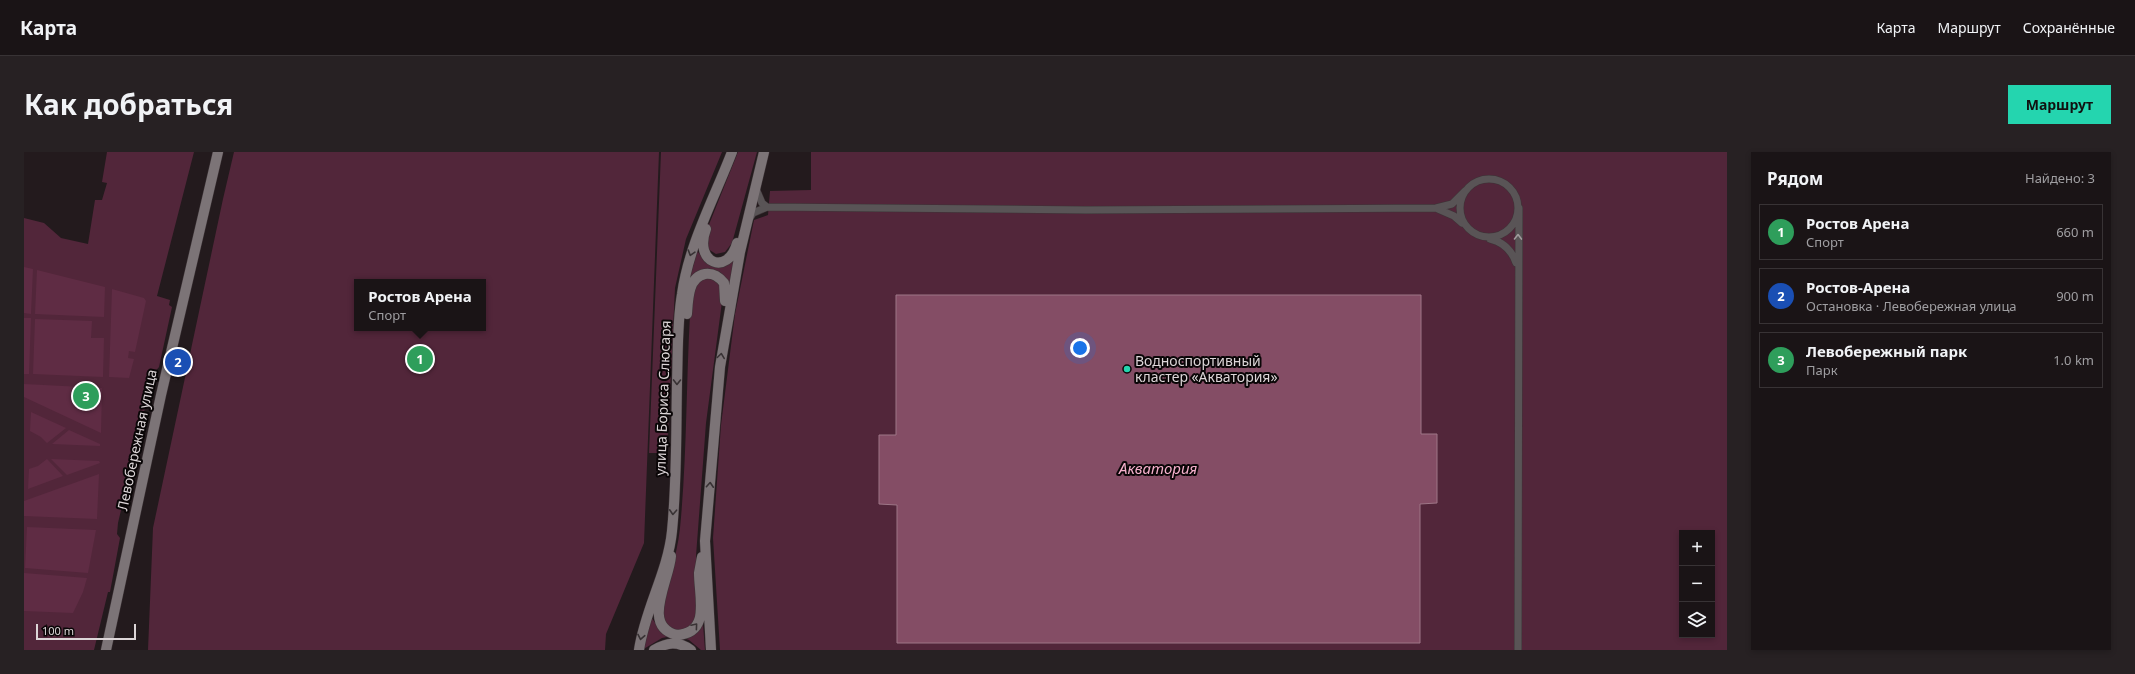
<!DOCTYPE html>
<html lang="ru">
<head>
<meta charset="utf-8">
<style>
	:root { --surface:#1a1416; --page:#272123; --text:#f1f3f6; --muted:#9f9ea1; --line:#383335; --accent:#24d5af }
	body { margin:0; font-family:"Noto Sans",sans-serif; background:var(--page); color:var(--text) }
	.controls { position:absolute; right:12px; bottom:12px; display:grid; overflow:hidden; border-radius:0px; box-shadow:0 2px 6px #0003 }
	.controls button { width:36px; height:36px; display:grid; place-items:center; padding:0; border:0; border-bottom:1px solid var(--line); background:var(--surface); color:var(--text); font:20px sans-serif }
	.scale { position:absolute; left:12px; bottom:10px; width:100px; box-sizing:border-box; padding-left:4px; border:2px solid #dcd5d7; border-top:0; font-size:11px; line-height:14px; white-space:nowrap; color:#dcd5d7; -webkit-text-stroke:3px #0a0607; paint-order:stroke }
	.you { position:absolute; left:1056px; top:196px; width:14px; height:14px; margin:-10px; border:3px solid #fff; border-radius:50%; background:#1a73e8; box-shadow:0 0 0 6px #1a73e833 }
	.badge { display:grid; place-items:center; width:26px; height:26px; border-radius:50%; background:var(--accent); color:#fff; font-size:13px; font-weight:700 }
	.pin { position:absolute; translate:-50% -50%; border:2px solid #fff; box-shadow:0 1px 4px #0006 }
	.popup { position:absolute; left:330px; top:127px; width:132px; height:52px; box-sizing:border-box; display:grid; place-content:center; border-radius:0px; background:var(--surface); filter:drop-shadow(0 1px 3px #0005); font-size:13px; white-space:nowrap; color:var(--muted) }
	.popup b { font-size:15px; color:var(--text) }
	.popup::after { content:''; position:absolute; left:50%; top:100%; margin-left:-8px; border:8px solid transparent; border-top-color:var(--surface) }
	.list { margin:0; padding:0; list-style:none }
	h2 { display:flex; justify-content:space-between; align-items:center; height:52px; margin:0; padding:0 16px; font-size:17px }
	h2 small { font-size:13px; font-weight:400; color:var(--muted) }
	.list li { display:grid; grid-template-columns:26px 1fr auto; gap:12px; align-items:center; box-sizing:border-box; height:56px; margin:0 8px 8px; padding:0 8px; border:1px solid var(--line); border-radius:0px }
	.list b { display:block; font-size:15px; white-space:nowrap }
	.list p { margin:0; font-size:13px; white-space:nowrap; color:var(--muted) }
	.list em { font-size:13px; font-style:normal; color:var(--muted) }
	.icon { flex:none; width:22px; height:22px; fill:none; stroke:currentColor; stroke-width:2; stroke-linecap:round; stroke-linejoin:round }
	.map { position:relative; flex:none; width:1703px; height:498px; overflow:hidden; border-radius:0px }
	header { display:flex; align-items:center; gap:24px; box-sizing:border-box; height:56px; padding:0 20px; background:var(--surface); border-bottom:1px solid var(--line) }
	header strong { font-size:19px }
	nav { display:flex; gap:22px; margin-inline-start:auto; font-size:14px }
	.intro { display:flex; align-items:center; justify-content:space-between; box-sizing:border-box; height:96px; padding:0 24px }
	h1 { margin:0; font-size:28px }
	.button { padding:10px 18px; border-radius:0px; background:var(--accent); color:#111; font-size:14px; font-weight:700 }
	main { display:flex; gap:24px; padding:0 24px }
	aside { flex:1; background:var(--surface); border-radius:0px; box-shadow:0 2px 6px #0003 }
	.map>svg:first-child { display:block }
	.green { fill:#52263a; fill-rule:evenodd }
	.forest { fill:#5f2c44 }
	.water { fill:#844d65; stroke:#9e7687 }
	.lines { fill:none; stroke-linecap:round; stroke-linejoin:round }
	.minor-casing { stroke:#3d3437; stroke-width:8 }
	.secondary-casing { stroke:#3d3437; stroke-width:11 }
	.minor { stroke:#595456; stroke-width:7 }
	.secondary { stroke:#7c7477; stroke-width:10 }
	.oneway { stroke:#a19b9d }
	.oneway2 { stroke:#383234 }
	.poi-dot { fill:#24d5af; stroke:#0a0607; stroke-width:1.5 }
	.labels { text-anchor:middle; stroke-width:4; stroke-linejoin:round; paint-order:stroke }
	.poi-label { font-size:14px; fill:#dcd5d7; stroke:#0a0607; text-anchor:start }
	.street-label { font-size:14px; fill:#dcd5d7; stroke:#0a0607 }
	.water-label { font-size:15px; font-style:italic; fill:#f5b0cc; stroke:#0a0607 }
</style>
</head>
<body>
<header>
<strong>Карта</strong>
<nav><a>Карта</a><a>Маршрут</a><a>Сохранённые</a></nav>
</header>
<div class="intro"><h1>Как добраться</h1><a class="button">Маршрут</a></div>
<main>
<div class="map">
<svg width="1703" height="498" viewBox="0 0 1703 498">
	<rect width="100%" height="100%" fill="#231a1d"/>
	<!-- green -->
	<path class="green" d="M83 0H170L133 144 146 148 145 153 148 155 135 215 129 222 94 371 93 382 96 386 86 440H84L70 498H0V66L20 71 37 86 64 92 71 48H78L83 31 78 30Z
		M210 0H635L620 391 582 482 581 498H124L129 376 199 47ZM333 130H459V176H333Z
		M637 0H698L662 87 651 136 643 301H625Z
		M714 0H733L708 91 701 100 692 102 684 97 682 80Z
		M787 0H1703V498H696L689 386 697 273 711 162 730 68 744 63 746 39 787 38ZM1658 381H1688V483H1658Z
		M673 100H674L683 111 711 109 707 130 705 131 696 120 690 118 668 126 666 125Z
		M678 127H693L699 142 682 271 672 404 674 461 664 478 648 480 638 468C640 437 653 407 656 376 663 305 662 234 666 163L669 138Z
		M627 465 635 476 648 484 638 486 618 498Z
		M677 472H679L681 498H677L665 488 656 485Z"/>
	<!-- forest -->
	<path class="forest" d="M0 115 9 117 7 162 0 161Z
		M13 118 81 135 80 165 11 162Z
		M88 137 120 146 122 149 111 200 105 199 104 206 110 207 105 226 85 225Z
		M0 166H7L5 222H0Z
		M11 167 68 169 67 186H80L79 225 9 222Z
		M0 232 78 236 77 281 0 245Z
		M7 260 42 276 23 291 17 285 6 279Z
		M45 278 76 292V294L28 292Z
		M23 307 39 324 4 337 5 317 14 314Z
		M27 307 75 309 76 311 43 323Z
		M75 322 73 367 0 364V349Z
		M3 375 72 378 64 421 1 416Z
		M0 421 63 426 59 440 49 461 0 459Z"/>
	<!-- water -->
	<path class="water" d="M872 143H1397V282H1413V351L1396 352V491H873V353L855 352V283H872Z"/>
	<g class="lines">
		<defs>
			<path id="minor" d="M1436 56a29 29 0 1 1 58 0a29 29 0 1 1-58 0Z
				M732 37 738 51 743 55
				M1414 57 1430 64 1438 71
				M725 67 729 61 743 55 1062 58 1412 56 1428 52 1441 39
				M1466 87C1479 90 1488 99 1492 111
				M1494 498 1495 56"/>
			<path id="secondary" d="M682 77C669 111 704 125 713 91
				M663 162C664 148 664 125 681 122 690 121 695 125 700 131L701 149
				M647 404C645 429 617 475 653 483 687 481 675 445 675 421 676 416 677 410 678 405
				M82 498 137 243 194 0
				M615 498C621 457 644 420 648 379 653 329 652 280 653 230 654 201 653 171 658 142 665 92 690 47 708 0
				M630 498C643 490 654 489 667 498
				M687 498 681 389 696 215 716 100 740 0"/>
		</defs>
		<!-- minor casing -->
		<use href="#minor" class="minor-casing"/>
		<!-- secondary casing -->
		<use href="#secondary" class="secondary-casing"/>
		<!-- minor -->
		<use href="#minor" class="minor"/>
		<!-- secondary -->
		<use href="#secondary" class="secondary"/>
	</g>
	<!-- one-way arrows -->
	<defs><path id="oneway-chevron" d="M-2-3.5L2.5 0L-2 3.5" fill="none" stroke-width="1.6" stroke-linecap="round" stroke-linejoin="round"/></defs>
	<use class="oneway" href="#oneway-chevron" transform="translate(1494 85) rotate(-89)"/>
	<g class="oneway2">
		<use href="#oneway-chevron" transform="translate(667 101) rotate(107)"/>
		<use href="#oneway-chevron" transform="translate(697 204) rotate(-82)"/>
		<use href="#oneway-chevron" transform="translate(653 230) rotate(91)"/>
		<use href="#oneway-chevron" transform="translate(686 333) rotate(-86)"/>
		<use href="#oneway-chevron" transform="translate(649 360) rotate(93)"/>
		<use href="#oneway-chevron" transform="translate(671 474) rotate(-50)"/>
		<use href="#oneway-chevron" transform="translate(617 485) rotate(101)"/>
	</g>
	<!-- markers -->
	<circle class="poi-dot" cx="1103" cy="217" r="4"/>
	<g class="labels">
		<!-- poi labels -->
		<g class="poi-label">
			<text x="1111" y="214">Водноспортивный<tspan x="1111" dy="16">кластер «Акватория»</tspan></text>
		</g>
		<!-- street labels -->
		<g class="street-label">
			<text transform="translate(639 246) rotate(-88)" y="5">улица Бориса Слюсаря</text>
			<text transform="translate(113 288) rotate(-78)" y="5">Левобережная улица</text>
		</g>
		<!-- water labels -->
		<g class="water-label">
			<text x="1134" y="322">Акватория</text>
		</g>
	</g>
</svg>
<div class="controls">
<button>+</button>
<button>−</button>
<button><svg class="icon" aria-label="layers" viewBox="0 0 24 24"><path d="M12 4l9 5-9 5-9-5zM3 14l9 5 9-5"/></svg></button>
</div>
<div class="scale">100 m</div>
<div class="you"></div>
<div class="pin badge" style="left:396px;top:207px;background:#2e9e5b">1</div>
<div class="popup"><b>Ростов Арена</b>Спорт</div>
<div class="pin badge" style="left:154px;top:210px;background:#1a4fb4">2</div>
<div class="pin badge" style="left:62px;top:244px;background:#2e9e5b">3</div>
</div>
<aside>
<h2>Рядом<small>Найдено: 3</small></h2>
<ul class="list">
<li><span class="badge" style="background:#2e9e5b">1</span><div><b>Ростов Арена</b><p>Спорт</p></div><em>660 m</em></li>
<li><span class="badge" style="background:#1a4fb4">2</span><div><b>Ростов-Арена</b><p>Остановка · Левобережная улица</p></div><em>900 m</em></li>
<li><span class="badge" style="background:#2e9e5b">3</span><div><b>Левобережный парк</b><p>Парк</p></div><em>1.0 km</em></li>
</ul>
</aside>
</main>
</body>
</html>
